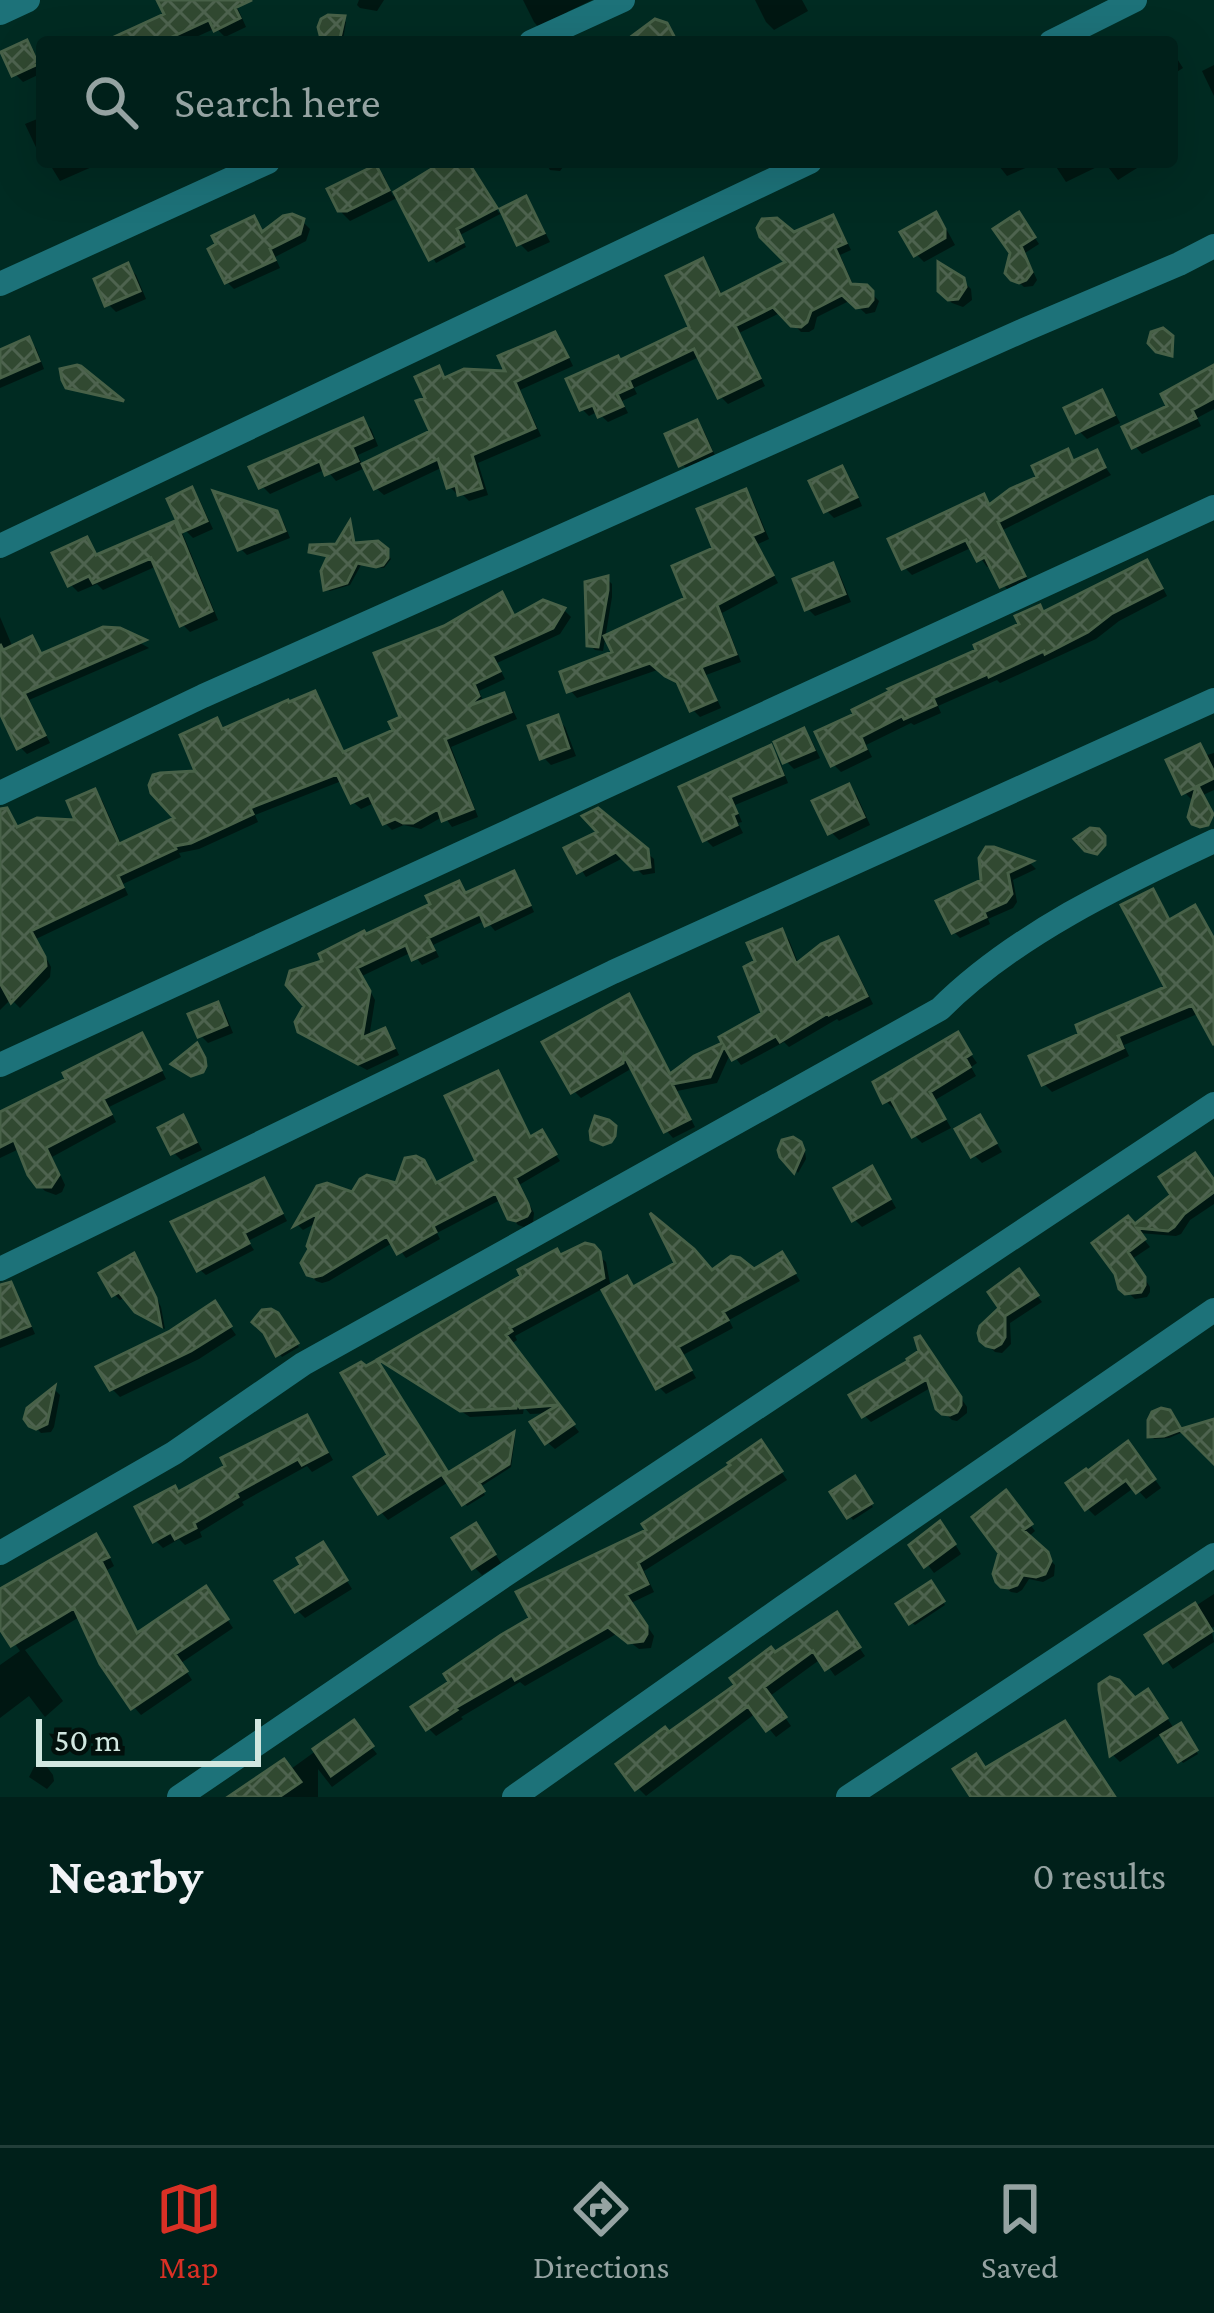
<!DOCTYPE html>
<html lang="en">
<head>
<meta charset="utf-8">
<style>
	:root { --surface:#00201a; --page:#0a2823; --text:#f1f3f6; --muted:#95a3a2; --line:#223e39; --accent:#d93025 }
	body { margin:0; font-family:"Crimson Pro",serif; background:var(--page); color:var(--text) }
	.scale { position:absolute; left:36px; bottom:30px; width:225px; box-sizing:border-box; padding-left:12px; border:6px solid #d1e7e0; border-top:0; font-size:33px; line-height:42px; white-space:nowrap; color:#d1e7e0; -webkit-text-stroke:9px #02100c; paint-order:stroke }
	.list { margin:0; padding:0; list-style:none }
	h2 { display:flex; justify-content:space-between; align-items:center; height:156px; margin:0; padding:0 48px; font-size:51px }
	h2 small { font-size:39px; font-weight:400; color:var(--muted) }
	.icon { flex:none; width:66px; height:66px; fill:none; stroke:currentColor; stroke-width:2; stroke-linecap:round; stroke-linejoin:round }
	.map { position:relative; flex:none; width:1214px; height:1797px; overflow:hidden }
	.search { position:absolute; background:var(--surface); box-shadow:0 12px 48px #0002; left:36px; right:36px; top:36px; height:132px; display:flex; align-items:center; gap:30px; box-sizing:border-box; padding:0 42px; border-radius:12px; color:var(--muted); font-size:45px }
	.sheet { height:348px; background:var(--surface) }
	nav { display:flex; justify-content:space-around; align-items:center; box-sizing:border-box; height:168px; border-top:3px solid var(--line); background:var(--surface); font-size:33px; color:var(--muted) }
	nav a { display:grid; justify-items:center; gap:6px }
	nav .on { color:var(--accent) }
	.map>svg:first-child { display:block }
	.shadow { fill:#0007 }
	.building { fill:url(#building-cross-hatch); stroke:#486148; stroke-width:3 }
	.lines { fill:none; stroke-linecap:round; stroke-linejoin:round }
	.minor { stroke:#1d7279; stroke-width:24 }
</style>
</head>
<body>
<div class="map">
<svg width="1214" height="1797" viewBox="0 0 1214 1797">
	<defs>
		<pattern id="building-cross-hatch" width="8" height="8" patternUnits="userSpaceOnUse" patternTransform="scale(3)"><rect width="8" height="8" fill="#314931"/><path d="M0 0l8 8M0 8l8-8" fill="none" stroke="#4e634f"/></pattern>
	</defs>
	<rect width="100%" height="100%" fill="#002b22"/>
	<!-- shadow -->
	<path class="shadow" d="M164 0H234L246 27 225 37 216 28 185 42H110L168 16Z
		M359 0H384L377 11 360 8 357 5Z
		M523 0H592L567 12 569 17 541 30 534 22Z
		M755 0H802L808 11 774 30 766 22Z
		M343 19 346 22 343 40H329Z
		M26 43 34 51 42 73 23 82 15 74Z
		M1172 51 1183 68 1172 75Z
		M1214 65V96L1202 71Z
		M42 117V160L25 124Z
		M44 162H103L60 181 49 163Z
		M448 162H467L499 213 525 200 533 208 550 242 528 252 520 244 504 212 460 235 466 247 436 263 399 197 350 221 342 213 331 190 376 168 384 176 393 196Z
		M545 162H567L560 171 550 170Z
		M996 162H1037V163L1007 176Z
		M1053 162H1133L1137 168 1118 180 1105 163 1066 182Z
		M935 215 943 223 955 245 924 262 916 254Z
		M832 218 839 225 851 250 840 255 854 287 866 288 879 301 875 312 866 314 851 300 817 317 814 329 809 332H801L782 312 739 333 765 386 728 404 721 397 701 356 634 388 637 394 622 401 628 413 608 422 597 412 589 416 582 409 620 363 693 328 703 262 710 269 723 297 791 263 794 236Z
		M254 220 264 234 302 221 310 229 306 241 275 257 280 268 234 289 227 282Z
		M1025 223 1039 244 1025 253 1037 280 1033 286 1024 287 1008 272Z
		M128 267 136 275 146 299 116 312 108 304Z
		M962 280 971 289 972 300 963 307 952 303 943 294Z
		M555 335 562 343 573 366 520 390 541 436 478 463 488 495 469 501 461 493 457 494 450 487 443 467 384 495 376 488 367 467 336 481 326 469 270 494 262 486 363 421 371 429 378 446 358 455 363 467 434 433 429 399 438 370 447 380 509 374Z
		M28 341 36 348 44 369 0 388V353Z
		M1214 368V409L1197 418 1201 426 1142 454 1135 446Z
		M1101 393 1109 401 1120 423 1087 439 1079 431Z
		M696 423 704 431 717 460 690 472 682 464Z
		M1067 453 1077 462 1096 454 1111 475 1003 530 1030 584 1011 593 1003 585 992 564 987 567 973 547 912 575 904 567 983 498 992 506 1041 478Z
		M842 470 850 478 862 506 834 518 826 510Z
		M191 491 199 499 213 529 193 538 185 530Z
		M746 493 753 501 769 539 758 544 778 583 722 613 741 662 706 675 721 708 700 717 692 709 682 686 660 669 577 698 570 690 689 600Z
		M275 514 283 521 290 538 247 555 241 549Z
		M174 524 182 532 218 620 190 632 182 624 157 566 103 590 97 584 78 592 70 584 87 540 99 557Z
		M350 526 355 546 384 548 391 559 384 568 361 565 350 585 330 591 327 588 331 558 313 551 338 547Z
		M1146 563 1154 571 1167 596 1119 621 1096 639 1000 683 997 680 938 706 941 713 914 725 911 723 866 745 872 757 841 772 833 764 819 734Z
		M832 567 840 575 851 602 815 616 807 608Z
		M607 579 612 584V597L603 651 595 650 590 645Z
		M501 595 516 618 543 604 564 610 571 617 560 634 497 663 505 679 479 691 484 703 503 696 510 704 517 719 451 747 478 817 452 827 444 816 421 829 404 825 392 830 385 823 376 802 361 809 353 802 344 780 255 815 258 822 199 849 179 853 181 857 123 884 128 895 36 939 51 967 50 977 20 1008 11 999 0 1010V819L9 815 19 830 80 823 94 793 102 800 122 846 179 819 200 774 217 721 224 729 314 695 322 702 345 755 397 732 445 628Z
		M0 617 13 648 31 639 43 656 119 631 149 648 29 700 50 743 27 754 20 747 0 706Z
		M557 719 565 727 576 756 551 765 543 757Z
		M803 731 811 739 820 758 794 769 786 761Z
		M1200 747 1207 755 1214 753V790L1192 800 1184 792Z
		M770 749 778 757 788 783 735 805 742 822 738 823 743 833 713 847 705 839 683 788Z
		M849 788 857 796 870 825 839 840 831 832Z
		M568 849 646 852 654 859 655 873 643 875 625 857 586 877Z
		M993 850 1031 864 1036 869 1013 880 1017 902 1013 908 988 919 990 924 960 938 954 932 984 881Z
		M513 875 520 881 534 912 495 931 486 920 433 945 439 957 422 965 412 952 362 976 375 1000 369 1038 384 1031 391 1038 399 1055 367 1070 309 1038 301 1030 327 963 366 937 434 906 459 884 468 896Z
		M1152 892 1160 900 1171 922 1195 909 1214 937V1007L1124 1045 1129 1056 1052 1092 1044 1084 1169 988Z
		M782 932 789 940 799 965 838 940 845 948 873 1004 839 1021 837 1019 789 1047 784 1042 741 1065 731 1052 717 1083 677 1091 695 1127 673 1138 666 1130 631 1061 629 1070 581 1098 574 1091 628 998 635 1005 672 1077 696 1058 727 1045 766 1015 759 963Z
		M217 1005 225 1013 233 1033 208 1043 200 1035Z
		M141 1036 149 1044 166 1079 109 1107 116 1122 52 1157 65 1185 62 1192 56 1195 45 1191 36 1182 21 1148 0 1158V1115L70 1080Z
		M958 1036 977 1063 971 1067 976 1076 935 1100 951 1128 922 1143 914 1135 898 1107 894 1109 886 1101Z
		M498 1074 504 1081 532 1139 542 1134 560 1161 519 1185 534 1213 533 1222 524 1227 518 1225 511 1217 502 1199 437 1233 440 1239 406 1258 394 1242 329 1281 322 1283 316 1281 309 1273 318 1222 303 1230 298 1225 319 1188 353 1196 398 1187 422 1163 438 1185 480 1163Z
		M182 1119 190 1127 202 1150 181 1160 173 1152Z
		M979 1119 987 1127 1002 1152 982 1163 974 1155Z
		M793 1141 805 1152 806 1159 798 1173 782 1153Z
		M871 1170 879 1178 896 1208 862 1227 854 1219Z
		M263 1181 270 1188 287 1221 248 1241 254 1250 206 1275 199 1269Z
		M1214 1182V1204L1190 1220 1181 1234 1176 1236 1139 1233 1150 1247 1132 1259 1150 1287V1292L1147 1297 1135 1299 1122 1287 1118 1273 1136 1227Z
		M589 1247 606 1262 611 1289 627 1280 636 1289 713 1273H753L789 1263 800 1281 729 1320 733 1328 683 1355 696 1378 666 1394 659 1387 604 1288 515 1336 517 1340 511 1344 579 1432 555 1449 547 1442 552 1413 530 1414 524 1407 523 1414 470 1417 382 1360 561 1257Z
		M134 1257 140 1264 161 1307 165 1329 145 1318 138 1310 130 1295 120 1300 114 1294Z
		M1025 1280 1042 1302 1010 1323 1011 1344 1002 1353 995 1352 983 1340Z
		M16 1299 23 1306 35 1334 0 1348V1305Z
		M215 1305 236 1335 199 1359 120 1397 112 1389 157 1341Z
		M281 1320 299 1347 282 1357 256 1323Z
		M926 1347 967 1407V1413L957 1421 952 1420 938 1407 932 1387 871 1422 864 1415Z
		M384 1371 450 1475 513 1436 515 1438 511 1467 480 1487 485 1495 467 1506 450 1481 388 1520 381 1512 358 1478 392 1456Z
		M55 1390 60 1395 54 1427 51 1432 41 1433 27 1418 28 1413Z
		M1165 1412 1176 1421 1182 1432 1211 1426 1214 1428V1448L1206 1450 1185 1431 1169 1438 1154 1439 1151 1435V1421L1154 1414Z
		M306 1418 314 1426 333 1460 312 1472 307 1466 242 1502 244 1505 200 1532 202 1537 185 1545 179 1539 163 1548 155 1540 179 1494 229 1467Z
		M768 1452 787 1480 644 1571 654 1592 631 1603 654 1636 651 1648 639 1649 618 1633 525 1686 520 1682 461 1717 463 1719 436 1736 428 1728 534 1620 650 1531Z
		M1136 1453 1161 1488 1146 1499 1135 1487 1095 1516 1087 1508Z
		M857 1483 873 1507 853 1520 834 1493Z
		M1012 1500 1035 1531 1027 1538 1055 1565 1054 1576 1043 1582 1029 1579 1022 1590 1017 1593 1011 1592 998 1581Z
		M948 1533 961 1554 934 1573 913 1545Z
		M483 1535 501 1563 482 1575 474 1567Z
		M96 1538 104 1546 114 1566 107 1570 139 1635 213 1598 233 1628 181 1663 192 1680 141 1715 134 1707 81 1616 25 1650 63 1701 45 1717 29 1696 0 1718V1665L20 1651 0 1623V1611Z
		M330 1554 352 1589 305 1618 297 1610Z
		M934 1588 945 1605 915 1625 911 1622Z
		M1214 1594V1627L1211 1628 1214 1642 1173 1669 1149 1636Z
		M837 1616 865 1656 835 1676 822 1658 770 1696 791 1726 776 1737 756 1713 646 1796 638 1788 620 1765 669 1735 775 1655Z
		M1103 1685 1134 1701 1155 1700 1175 1730 1183 1729 1198 1754 1183 1763 1163 1733 1120 1762 1113 1755Z
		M353 1724 377 1754 332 1787 318 1769V1797H233L291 1769Z
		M44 1763 53 1775 54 1781 47 1789 29 1777 34 1767Z"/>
	<!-- building -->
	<path class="building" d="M157 0H252L235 8 240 18 214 31 209 20 161 42H103L164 14Z
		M328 15 345 16 340 38 330 41 320 35 318 27 321 19Z
		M655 19 667 23 677 42H624Z
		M27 40 38 64 12 76 1 52Z
		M443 162H468L497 208 457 229 463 242 429 260 394 192Z
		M376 165 389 190 347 211H338L327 189Z
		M526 196 544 233 517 245 500 209Z
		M936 212 945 229V238L914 256 900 232Z
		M1019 212 1035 237 1021 246 1032 272 1026 280 1019 283 1011 280 1005 273 1010 253 993 229Z
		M292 214 304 219 300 234 270 249 275 260 225 283 208 249 216 244 212 236 254 216 262 232 283 216Z
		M833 215 846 243 835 248 851 284 867 285 873 291V300L868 306 856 308 842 295 811 311 807 322 801 327 791 326 773 307 735 326 760 378 718 398 694 349 629 380 632 387 617 394 623 406 598 417 593 405 580 410 566 379 618 356 620 360 689 327 666 276 703 258 720 295 785 262 760 237 757 228 762 219 777 218 794 232Z
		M938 262 964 278 966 287 958 299 948 300 938 291Z
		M128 263 140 291 105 306 94 279Z
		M1163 328 1173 336 1172 356 1156 352 1148 343 1151 332Z
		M555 332 568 357 515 382 535 428 472 455 482 488 458 495 456 485 447 488 438 459 374 489 362 464 430 431 416 401 425 398 415 377 439 366 444 378 464 369 505 371 498 356Z
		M29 337 39 361 0 378V350Z
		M77 365 81 366 124 401 66 388 62 380 60 369Z
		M1214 365V398L1192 410 1196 418 1132 448 1122 427 1167 406 1161 394Z
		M1102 390 1114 415 1076 433 1064 408Z
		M363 418 372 438 352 447 358 461 325 475 320 461 259 488 249 467Z
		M697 420 711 451 679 466 665 434Z
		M1068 449 1073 461 1097 450 1105 467 998 522 1025 576 1000 587 985 557 977 561 966 540 902 569 888 539 984 494 989 505 1010 489 1037 477 1032 466Z
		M842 466 857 497 824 512 809 481Z
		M192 487 207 521 182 532 167 499Z
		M746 489 763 531 752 536 773 575 717 605 736 654 701 667 716 700 690 711 677 682 665 676 650 663 567 692 560 672 612 652 604 636 685 598 672 566 713 548 697 509Z
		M213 491 277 511 285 531 238 550Z
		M175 521 212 611 180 626 151 558 93 583 89 576 68 586 52 553 87 537 96 555Z
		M350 521 354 543 378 541 388 549V558L383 565 376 567 357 563 347 583 324 590 321 571 328 556 309 552 310 545 336 544Z
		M1147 560 1162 588 1111 614 1088 632 1045 654 1044 651 989 677 988 674 933 698 936 705 904 719 902 716 861 737 866 749 831 766 815 732 854 714 852 710 890 691 888 689 976 650 974 645 1019 624 1015 616 1040 605 1043 612Z
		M833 563 845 594 805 610 793 579Z
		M608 576V590L598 647 587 646 585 582Z
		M502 592 514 616 543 600 565 608 553 628 492 656 500 671 474 684 479 696 468 706 504 693 511 712 445 739 473 809 442 821 438 809 413 823H403L395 819 383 824 369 795 351 803 337 774 250 808 253 814 191 843 175 846 176 849 118 876 123 887 31 931 45 957 46 966 11 1003 0 983V809L7 808 17 827 37 818 75 820 67 801 95 789 119 844 174 818 151 793 149 785 153 775 160 773 195 771 180 735 217 718 222 729 288 700 289 702 315 691 343 752 393 730 389 722 400 717 374 653 444 626Z
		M103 627 120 628 146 640 24 693 45 735 17 749 0 713V644L3 650 32 636 41 654Z
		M558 715 569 748 540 759 528 726Z
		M804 728 814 750 783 763 774 742Z
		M1200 744 1214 772V778L1198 786 1213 814 1208 825 1200 827 1192 824 1188 817 1196 787 1182 794 1166 760Z
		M771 745 783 775 730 797 737 813 733 815 737 825 703 841 679 787Z
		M849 784 864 817 828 834 812 801Z
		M598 808 648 849 650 867 634 870 616 852 577 873 564 848 597 832 582 816Z
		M1090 828 1099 829 1105 836V845L1097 854 1085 851 1074 839Z
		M986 847H994L1033 861 1008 873 1012 894 1006 902 984 912 986 917 952 933 936 901 981 880 979 858Z
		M514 871 530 905 485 926 480 914 428 938 434 950 412 960 406 945 357 968 370 991 362 1038 385 1028 394 1048 358 1064 298 1032 295 1022 304 1006 286 985 290 971 322 961 319 954 364 931 366 934 430 904 426 896 459 881 465 893Z
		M1153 889 1169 920 1195 905 1214 939V1045L1192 1005 1118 1036 1123 1048 1042 1085 1029 1056 1079 1034 1076 1025 1165 987 1121 905Z
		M782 929 796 964 821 944 838 937 867 996 829 1015 828 1013 780 1042 776 1036 732 1060 724 1046 710 1077 672 1084 690 1119 664 1132 624 1055 623 1063 571 1093 542 1042 629 994 670 1074 694 1056 722 1043 719 1037 762 1013 744 967 755 961 747 943Z
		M218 1002 227 1025 198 1037 188 1014Z
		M958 1032 971 1054 965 1058 970 1067 930 1092 945 1119 912 1137 891 1099 883 1103 873 1082Z
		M142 1033 161 1070 103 1099 111 1114 46 1148 59 1175 51 1187H37L28 1175 14 1140 0 1147V1112L66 1079 63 1073Z
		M197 1043 205 1058 206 1066 203 1072 191 1076 171 1064Z
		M498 1071 530 1137 542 1130 556 1154 515 1178 528 1204 530 1211 527 1216 516 1221 508 1219 496 1193 433 1226 436 1232 397 1254 387 1236 322 1275 314 1277 307 1275 301 1263 309 1249 307 1246 318 1213 294 1226 317 1186 327 1183 352 1192 360 1179 367 1175 396 1183 405 1158 416 1156 424 1160 436 1183 476 1161 445 1096Z
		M183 1115 196 1142 171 1154 158 1128Z
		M980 1115 996 1143 971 1157 955 1129Z
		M595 1116 609 1120 616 1126 615 1136 611 1142 603 1145 591 1140 590 1131Z
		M793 1137 801 1142 804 1150 794 1173 780 1157 778 1150 782 1140Z
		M1195 1153 1214 1180V1192L1184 1214 1174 1227 1168 1231 1137 1228 1145 1239 1128 1252 1145 1277V1285L1141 1292 1125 1294 1119 1289 1115 1274 1092 1243 1128 1216 1135 1224 1171 1195 1159 1177Z
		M872 1166 890 1199 852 1221 834 1188Z
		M264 1178 282 1213 244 1233 249 1243 197 1271 171 1222Z
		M650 1213 694 1249 712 1270 731 1256 740 1258 754 1269 782 1252 795 1273 723 1312 728 1320 678 1347 691 1370 656 1389 602 1290 627 1276 633 1287 675 1263Z
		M585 1243 594 1245 600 1252 604 1278 510 1328 512 1331 506 1335 574 1424 545 1444 530 1422 558 1405 520 1408 517 1403 516 1408 460 1411 378 1359 521 1276 518 1270 557 1249 560 1255Z
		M134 1253 156 1298 161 1326 135 1312 119 1292 112 1296 99 1273Z
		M1019 1269 1038 1295 1005 1316V1337L1001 1344 994 1348 986 1346 980 1341 978 1333 980 1326 999 1308 988 1292Z
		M11 1282 30 1326 0 1338V1285Z
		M215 1301 231 1326 191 1351 110 1390 96 1367 170 1331Z
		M271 1309 278 1313 298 1343 276 1356 264 1333 252 1322 262 1310Z
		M920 1336 961 1397V1405L957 1412 950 1415 942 1414 936 1409 927 1379 862 1417 849 1395 908 1361 907 1359 919 1351 915 1338Z
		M377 1360 447 1471 378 1514 354 1477 388 1455 341 1373 361 1362 366 1366Z
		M55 1386 47 1424 36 1429 29 1426 24 1419 27 1408Z
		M1161 1408 1170 1410 1181 1429 1214 1419V1464L1180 1430 1164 1436 1148 1437V1420L1152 1412Z
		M307 1415 327 1452 302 1465 298 1459 236 1493 238 1497 194 1523 196 1528 175 1539 171 1532 153 1542 135 1507 175 1486 178 1492 225 1466 221 1458Z
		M514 1432 509 1464 479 1483 484 1491 462 1505 443 1476Z
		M761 1440 782 1471 638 1563 648 1584 626 1595 647 1626V1634L643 1641 628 1643 608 1627 515 1680 512 1675 455 1708 457 1710 426 1730 411 1707 449 1682 444 1674 501 1635 530 1618 516 1592 646 1530 642 1524 730 1465 728 1463Z
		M1128 1441 1155 1479 1136 1493 1126 1480 1085 1510 1066 1483 1086 1469 1088 1471Z
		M855 1476 872 1503 847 1518 830 1492Z
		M1006 1490 1032 1524 1023 1530 1048 1552 1051 1561 1045 1574 1036 1577 1023 1575 1017 1585 1009 1588 1001 1587 996 1582 993 1574 999 1553 972 1517Z
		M940 1521 955 1544 924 1567 909 1545Z
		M476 1523 495 1554 472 1569 452 1538Z
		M96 1534 109 1557 101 1561 137 1633 206 1586 228 1619 175 1654 187 1671 131 1709 100 1664 74 1608 11 1646 0 1629V1589Z
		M323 1542 347 1580 295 1612 275 1581 301 1565 297 1558Z
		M931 1581 944 1601 909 1624 896 1604Z
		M1195 1603 1212 1631 1163 1663 1145 1635Z
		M837 1612 860 1647 825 1670 813 1651 764 1687 786 1717 766 1731 748 1706 635 1790 616 1764 665 1727 669 1732 735 1685 730 1678 771 1647 775 1652Z
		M1110 1677 1119 1680 1135 1698 1148 1689 1167 1718 1110 1756 1099 1690V1684Z
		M354 1720 373 1746 331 1776 313 1749Z
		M1065 1721 1115 1797H971L953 1769 976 1754 985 1768Z
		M1181 1723 1197 1750 1178 1762 1161 1735Z
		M284 1759 301 1782 279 1797H228Z"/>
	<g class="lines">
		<!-- minor -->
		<path class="minor" d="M0 13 28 0
			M531 42 623 0
			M1051 42 1135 0
			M0 284 268 162
			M0 546 810 162
			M0 793 203 696 1024 330 1179 264 1214 246
			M0 1065 1214 507
			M0 1269 613 972 1214 700
			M0 1553 174 1453 303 1364 940 1009C1014 935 1120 885 1214 841
			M179 1797 511 1571 1214 1104
			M514 1797 783 1607 1214 1310
			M848 1797 1214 1555"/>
	</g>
</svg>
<div class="scale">50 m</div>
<div class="search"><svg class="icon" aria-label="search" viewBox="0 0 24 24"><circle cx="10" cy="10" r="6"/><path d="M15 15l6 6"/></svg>Search here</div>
</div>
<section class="sheet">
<h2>Nearby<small>0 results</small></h2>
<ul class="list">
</ul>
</section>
<nav>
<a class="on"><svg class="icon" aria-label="map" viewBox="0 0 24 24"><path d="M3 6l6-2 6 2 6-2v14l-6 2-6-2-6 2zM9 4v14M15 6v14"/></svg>Map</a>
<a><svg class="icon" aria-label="directions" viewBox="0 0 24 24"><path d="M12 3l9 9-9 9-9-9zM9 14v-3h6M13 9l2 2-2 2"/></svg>Directions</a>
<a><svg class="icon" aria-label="saved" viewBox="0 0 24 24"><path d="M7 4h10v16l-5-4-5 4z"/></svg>Saved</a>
</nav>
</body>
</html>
